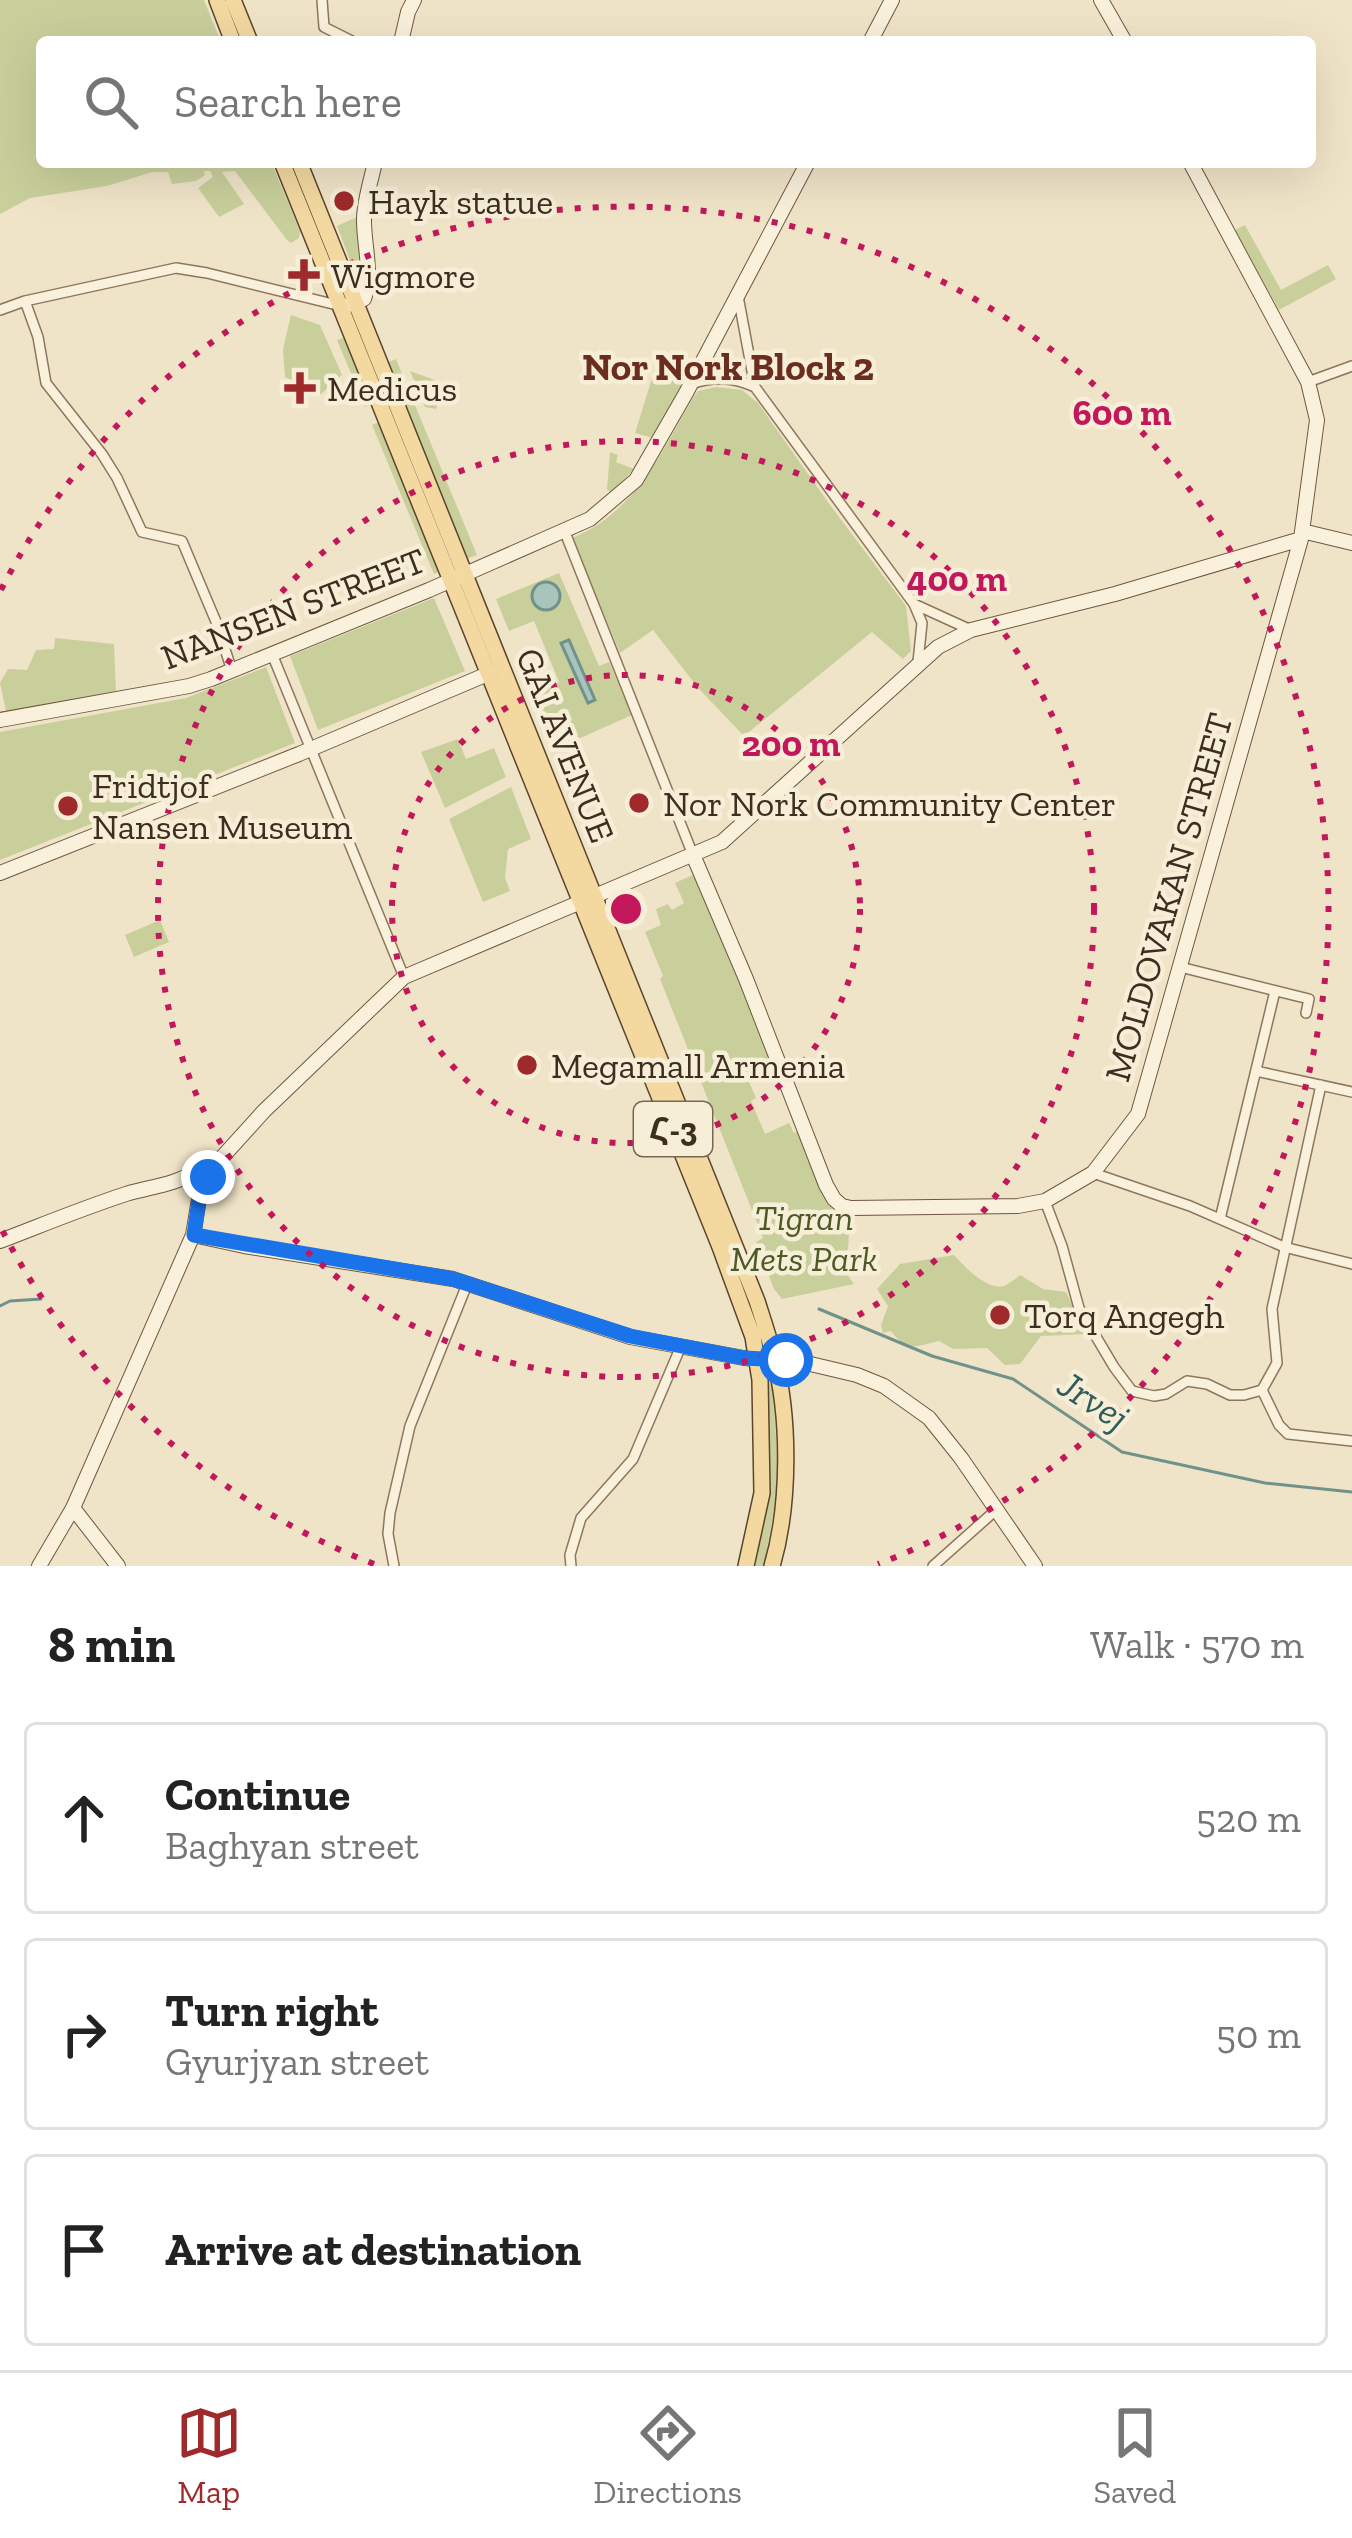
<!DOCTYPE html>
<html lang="en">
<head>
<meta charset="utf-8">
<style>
	:root { --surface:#fff; --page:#f6f6f6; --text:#222; --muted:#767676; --line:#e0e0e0; --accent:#9e2a2b }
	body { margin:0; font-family:"Zilla Slab","Noto Sans Armenian",serif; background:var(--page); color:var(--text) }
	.stop { position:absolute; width:36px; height:36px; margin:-27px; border:9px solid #1a73e8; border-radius:50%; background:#fff }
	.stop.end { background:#1a73e8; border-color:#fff; box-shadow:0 3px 12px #0008 }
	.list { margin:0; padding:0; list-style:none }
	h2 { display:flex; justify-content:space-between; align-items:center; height:156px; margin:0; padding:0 48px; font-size:51px }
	h2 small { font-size:39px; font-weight:400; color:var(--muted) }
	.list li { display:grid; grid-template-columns:78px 1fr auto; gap:36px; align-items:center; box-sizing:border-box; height:192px; margin:0 24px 24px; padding:0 24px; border:3px solid var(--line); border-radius:12px }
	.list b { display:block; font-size:45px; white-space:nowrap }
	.list p { margin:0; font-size:39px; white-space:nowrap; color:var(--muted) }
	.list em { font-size:39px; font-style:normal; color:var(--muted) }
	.icon { flex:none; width:66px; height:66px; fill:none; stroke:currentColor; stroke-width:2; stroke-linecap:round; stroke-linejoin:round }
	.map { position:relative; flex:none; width:1352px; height:1566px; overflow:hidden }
	.search { position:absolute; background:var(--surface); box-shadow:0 12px 48px #0002; left:36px; right:36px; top:36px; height:132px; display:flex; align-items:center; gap:30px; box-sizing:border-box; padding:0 42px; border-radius:12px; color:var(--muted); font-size:45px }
	.sheet { height:804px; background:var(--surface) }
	nav { display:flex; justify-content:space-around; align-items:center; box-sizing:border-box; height:168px; border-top:3px solid var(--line); background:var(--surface); font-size:33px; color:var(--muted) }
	nav a { display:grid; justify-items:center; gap:6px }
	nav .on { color:var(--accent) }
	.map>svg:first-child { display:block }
	.green { fill:#c9cf9b }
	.water { fill:#a9c4bc; stroke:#6f938a; stroke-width:3 }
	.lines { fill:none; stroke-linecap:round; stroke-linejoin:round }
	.stream { stroke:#6f938a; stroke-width:3 }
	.street-casing { stroke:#8d765c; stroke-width:12 }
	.secondary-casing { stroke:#6f573f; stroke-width:16 }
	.primary-casing { stroke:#5b4430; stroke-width:18 }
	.street { stroke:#faf1dc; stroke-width:9 }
	.secondary { stroke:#faf1dc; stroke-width:14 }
	.primary { stroke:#f3d9a0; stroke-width:15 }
	.route { stroke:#1a73e8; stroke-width:15 }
	.ring { fill:none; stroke:#c2185b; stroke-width:6; stroke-dasharray:6 12 }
	.poi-dot { fill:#9e2a2b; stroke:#f7eed8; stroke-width:4.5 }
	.labels { text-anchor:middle; stroke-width:9; stroke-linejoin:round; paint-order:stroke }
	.shield { fill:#f7eed8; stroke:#756857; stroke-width:3 }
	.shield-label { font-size:33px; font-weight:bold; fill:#3d2e20 }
	.poi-label { font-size:36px; fill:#3d2e20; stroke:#f7eed8; text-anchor:start }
	.street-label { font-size:36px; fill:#3d2e20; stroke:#f7eed8 }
	.park-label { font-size:36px; font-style:italic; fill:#4d5a26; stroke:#f7eed8 }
	.neighbourhood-label { font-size:39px; font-weight:bold; fill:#6b2e1e; stroke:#f7eed8 }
	.water-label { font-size:39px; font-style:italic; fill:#2f5d5a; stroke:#f7eed8 }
	.centre { fill:#c2185b; stroke:#f7eed8; stroke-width:6 }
	.ring-label { font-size:36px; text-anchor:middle; font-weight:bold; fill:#c2185b; stroke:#f7eed8; stroke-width:9; stroke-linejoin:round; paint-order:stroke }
</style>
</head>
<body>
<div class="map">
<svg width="1352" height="1566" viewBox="0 0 1352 1566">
	<rect width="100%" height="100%" fill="#f0e4c8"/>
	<!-- green -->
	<path class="green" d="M0 0H204L221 42H42V162H271L300 231 299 238 291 243 287 240 235 171 222 172 244 204 219 217 198 188 213 177 210 171H204L205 175 196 181 172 184 168 172H152L107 186 30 198 0 214Z
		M357 217C358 238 364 265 359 284L337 226Z
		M1245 225 1281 290 1328 265 1336 279 1279 310 1235 230Z
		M291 315 320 325 342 375 320 395 285 377 283 349Z
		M346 337 374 403 365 407 337 340Z
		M396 359 477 555 466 559 386 363Z
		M657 362 676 367 682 387 653 438 635 433Z
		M410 371 446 384 436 409 425 407Z
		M716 387 742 390 758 403 830 505 906 606 911 651 903 659 872 632 744 736 699 689 653 630 620 653 572 538C636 512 661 452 694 396L698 391Z
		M381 421 443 570 434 574 372 425Z
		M610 452 618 455 616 462 634 469 611 493 607 489Z
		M559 573 599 666 609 662 632 715 558 748 534 694 559 682 534 621 509 631 496 599Z
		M434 598 465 671 318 730 290 656Z
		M55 638 114 644 116 691 6 711 0 683 8 669 27 670 36 650 54 649Z
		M266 667 295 743 0 860V732L186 698Z
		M458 739 466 759 494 748 506 777 445 808 421 752Z
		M511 787 531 839 508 849 505 878 510 891 483 902 449 819Z
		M695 874 772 1064 746 1075 756 1098 751 1101 765 1134 789 1123 794 1133 799 1131C811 1165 817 1199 850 1218L848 1249 839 1263 854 1284 782 1299 774 1289 756 1242 763 1238 660 979 663 976 645 932 661 925 656 909 668 904 672 910 684 903 675 883Z
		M160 920 169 942 134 957 125 935Z
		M954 1255C964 1266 987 1291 1004 1286 1007 1285 1018 1277 1020 1275L1043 1289 1066 1292 1087 1334 1041 1336 1020 1364 1005 1365 987 1348 953 1349 939 1341C915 1347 907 1352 891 1331L883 1333 881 1325 888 1306 877 1289 900 1264Z
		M772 1375 779 1482 764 1566H752L765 1376Z"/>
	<!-- water -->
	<path class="water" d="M532 596a14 14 0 1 1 28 0a14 14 0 1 1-28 0Z
		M569 640 595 700 588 703 561 643Z"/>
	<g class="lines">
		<!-- stream -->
		<path class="stream" d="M0 1306 10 1301 41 1299
			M819 1309 932 1356 1013 1379 1122 1452 1265 1483 1352 1492"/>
		<defs>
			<path id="street" d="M322 0 324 27 354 42
				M738 296 755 387 914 604 922 623 918 662
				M25 301 38 337 46 383 102 454 117 478 142 532 182 541 217 624 232 671
				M0 310 25 301 176 268 207 273 341 306
				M1308 382 1352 366
				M691 384C714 376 733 377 755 387
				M564 530 693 855
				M914 604 971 630
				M272 654 404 977
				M1180 967 1309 999 1306 1013
				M1256 1071 1352 1092
				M1093 1173 1190 1206 1284 1247 1352 1264
				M1045 1201 1062 1246 1079 1308 1114 1367 1132 1391 1154 1396 1166 1394 1187 1381 1207 1384 1230 1395H1244L1262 1390 1277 1363 1272 1309 1321 1085
				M1220 1219 1275 991
				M1262 1390 1279 1425 1288 1434 1352 1441
				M394 1566 388 1534 390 1513 410 1426 468 1282
				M571 1566 570 1555 581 1518 633 1459 681 1346
				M933 1566 996 1510"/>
			<path id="secondary" d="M1101 0 1125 42
				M401 42 408 12 414 0
				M870 42 892 0
				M348 305 364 299C373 273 364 247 364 220 364 201 371 181 375 162
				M1302 531 1352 543
				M0 720 189 686 211 679 429 590 590 519 636 480 686 393 808 162
				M693 855 746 979 826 1185 834 1199 842 1206 851 1208 1018 1206 1045 1201 1093 1173 1138 1114 1301 539 1317 420 1308 382 1190 162
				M0 873 299 754 490 673
				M206 1175 264 1111 404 977 722 842 938 647 971 630 1115 594 1301 539
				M193 1235 244 1246 453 1279 630 1337 744 1358 802 1362 857 1375 884 1386 929 1418 961 1458 1035 1566
				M0 1241C42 1225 83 1208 126 1194 149 1187 178 1184 196 1171L206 1175
				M73 1508 118 1566
				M39 1566 73 1508 193 1235 200 1193 209 1184 206 1175"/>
			<path id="primary" d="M217 0 233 42
				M233 0 250 42
				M282 162 720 1247 753 1337 760 1380 762 1493 746 1566
				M299 162 757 1301C763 1320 769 1338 774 1356 790 1418 790 1505 772 1566"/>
		</defs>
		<!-- street casing -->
		<use href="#street" class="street-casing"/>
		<!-- secondary casing -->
		<use href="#secondary" class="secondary-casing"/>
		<!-- primary casing -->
		<use href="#primary" class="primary-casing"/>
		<!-- street -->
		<use href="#street" class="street"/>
		<!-- secondary -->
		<use href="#secondary" class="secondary"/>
		<!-- primary -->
		<use href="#primary" class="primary"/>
	</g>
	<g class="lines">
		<!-- route -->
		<path class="route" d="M208 1177V1187L200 1193 194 1235 453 1279 630 1336 744 1358 786 1360"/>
	</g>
	<!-- distance rings -->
	<g class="ring">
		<circle cx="626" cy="909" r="234"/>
		<circle cx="626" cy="909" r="468"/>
		<path d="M374 1564A702 702 0 0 1 1 1228M1 590A702 702 0 1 1 878 1564"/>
	</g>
	<!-- markers -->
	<g class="poi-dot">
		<circle cx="344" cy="201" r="12"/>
		<path d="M298 257h12v12h12v12h-12v12h-12v-12h-12v-12h12z"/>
		<path d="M294 370h12v12h12v12h-12v12h-12v-12h-12v-12h12z"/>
		<circle cx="639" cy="803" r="12"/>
		<circle cx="68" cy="806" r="12"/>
		<circle cx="527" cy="1065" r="12"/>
		<circle cx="1000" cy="1315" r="12"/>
	</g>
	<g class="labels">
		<!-- shield labels -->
		<rect class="shield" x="634" y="1102" width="78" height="54" rx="9"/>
		<g class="shield-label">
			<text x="673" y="1141">Հ-3</text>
		</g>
		<!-- poi labels -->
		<g class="poi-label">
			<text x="368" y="214">Hayk statue</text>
			<text x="331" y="288">Wigmore</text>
			<text x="327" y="401">Medicus</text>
			<text x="92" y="798">Fridtjof<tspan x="92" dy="41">Nansen Museum</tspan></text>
			<text x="663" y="816">Nor Nork Community Center</text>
			<text x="551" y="1078">Megamall Armenia</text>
			<text x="1024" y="1328">Torq Angegh</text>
		</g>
		<!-- street labels -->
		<g class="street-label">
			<text transform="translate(293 608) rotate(-21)" y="13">NANSEN STREET</text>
			<text transform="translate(566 745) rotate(68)" y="13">GAI AVENUE</text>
			<text transform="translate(1168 897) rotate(-74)" y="13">MOLDOVAKAN STREET</text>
		</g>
		<!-- park labels -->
		<g class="park-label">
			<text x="804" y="1230">Tigran<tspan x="804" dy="41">Mets Park</tspan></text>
		</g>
		<!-- neighbourhood labels -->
		<g class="neighbourhood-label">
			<text x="728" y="380">Nor Nork Block 2</text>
		</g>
		<!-- water labels -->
		<g class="water-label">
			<text transform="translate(1094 1400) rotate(33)" y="14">Jrvej</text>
		</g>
	</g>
	<circle cx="626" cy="909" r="18" class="centre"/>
	<g class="ring-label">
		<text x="1122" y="425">600 m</text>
		<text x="957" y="591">400 m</text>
		<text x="791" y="756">200 m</text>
	</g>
</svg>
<div class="stop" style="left:786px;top:1360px"></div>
<div class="stop end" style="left:208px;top:1177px"></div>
<div class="search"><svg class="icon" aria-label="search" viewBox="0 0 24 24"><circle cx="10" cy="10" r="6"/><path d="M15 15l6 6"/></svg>Search here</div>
</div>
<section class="sheet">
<h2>8 min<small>Walk · 570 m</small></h2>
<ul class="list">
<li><svg class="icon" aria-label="ahead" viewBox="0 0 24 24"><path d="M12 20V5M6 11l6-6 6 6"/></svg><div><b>Continue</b><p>Baghyan street</p></div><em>520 m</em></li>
<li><svg class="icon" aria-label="right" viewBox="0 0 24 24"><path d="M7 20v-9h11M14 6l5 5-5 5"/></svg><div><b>Turn right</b><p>Gyurjyan street</p></div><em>50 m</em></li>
<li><svg class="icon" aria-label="arrive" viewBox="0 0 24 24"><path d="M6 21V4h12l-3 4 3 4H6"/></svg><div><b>Arrive at destination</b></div></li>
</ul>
</section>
<nav>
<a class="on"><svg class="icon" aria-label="map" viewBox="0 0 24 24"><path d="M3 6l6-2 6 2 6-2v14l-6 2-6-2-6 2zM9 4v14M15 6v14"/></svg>Map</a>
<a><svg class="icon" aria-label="directions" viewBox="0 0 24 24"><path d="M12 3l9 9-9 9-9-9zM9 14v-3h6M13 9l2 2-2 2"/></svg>Directions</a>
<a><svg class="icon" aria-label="saved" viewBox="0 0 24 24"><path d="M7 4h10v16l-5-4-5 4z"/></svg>Saved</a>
</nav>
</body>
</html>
